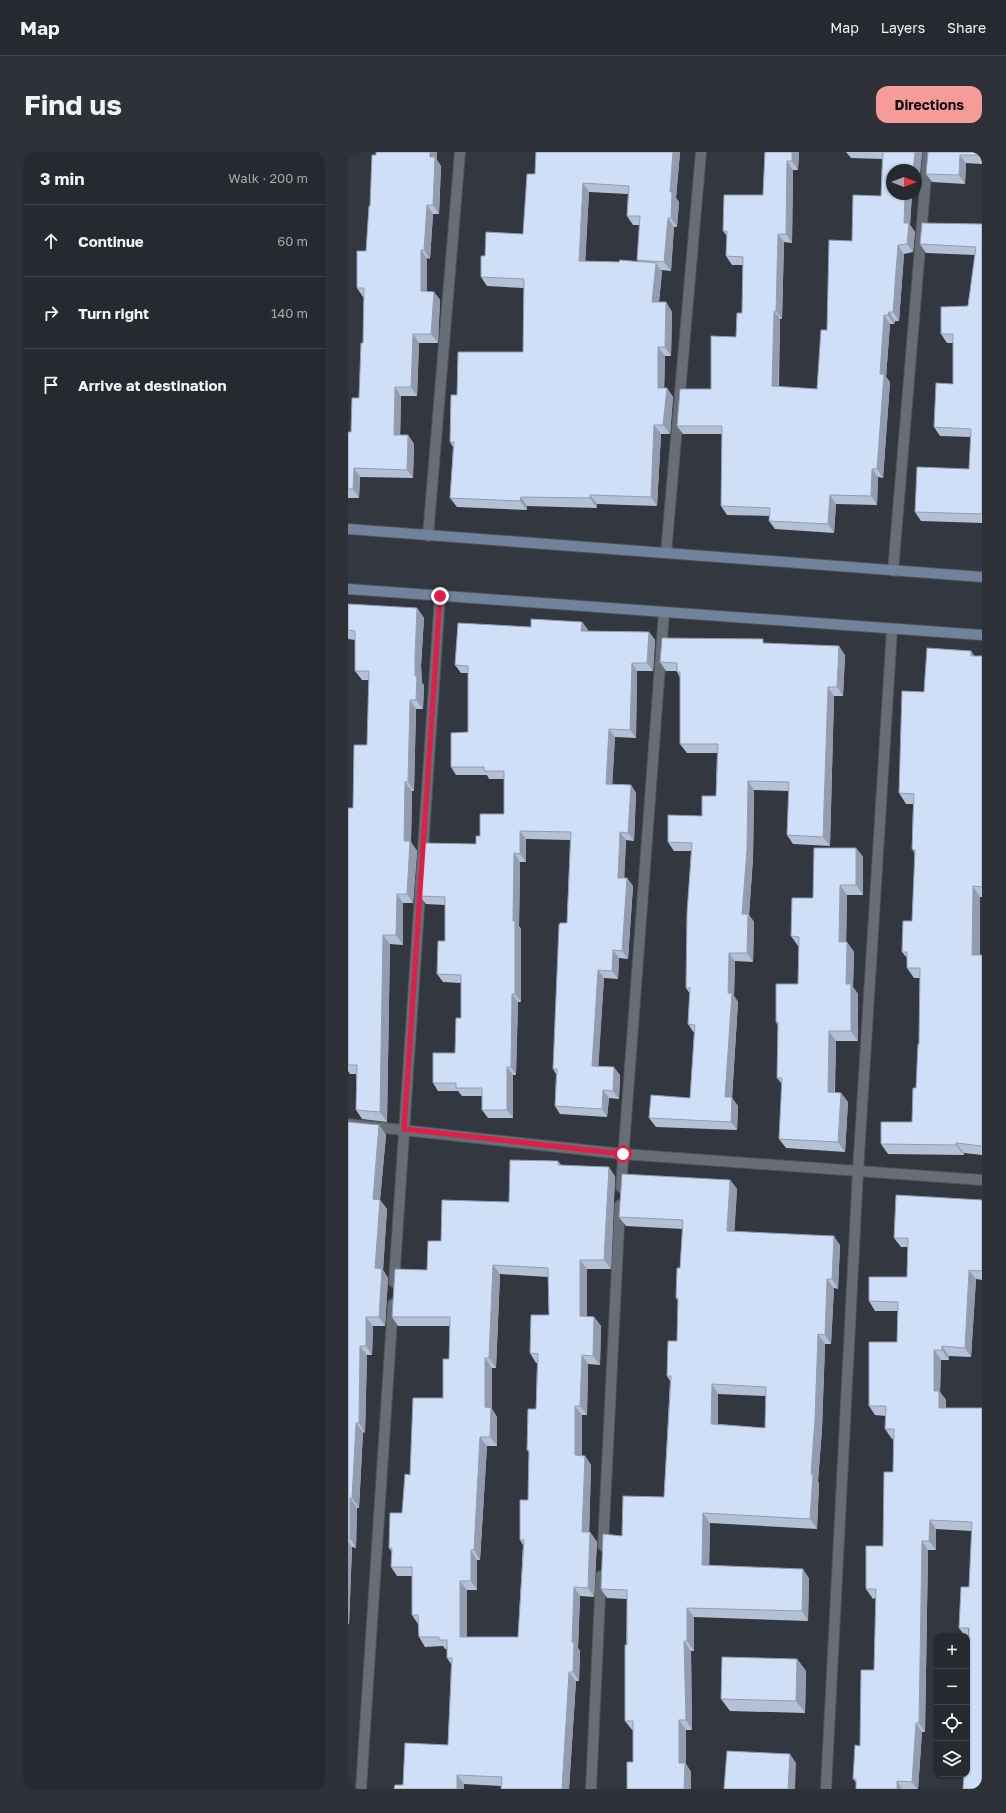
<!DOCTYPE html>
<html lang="en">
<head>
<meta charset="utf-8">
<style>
	:root { --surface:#262930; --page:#2e3138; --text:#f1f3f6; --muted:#a4a6ab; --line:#42454c; --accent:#f59b99 }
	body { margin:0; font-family:"Golos Text",sans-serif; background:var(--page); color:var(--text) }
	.controls { position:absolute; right:12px; bottom:12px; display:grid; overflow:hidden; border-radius:8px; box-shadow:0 1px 3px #0004 }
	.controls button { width:36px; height:36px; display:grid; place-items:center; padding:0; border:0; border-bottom:1px solid var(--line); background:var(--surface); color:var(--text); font:20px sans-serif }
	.compass { position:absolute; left:538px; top:12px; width:36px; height:36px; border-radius:50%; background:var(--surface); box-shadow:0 1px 3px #0004; rotate:90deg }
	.stop { position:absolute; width:12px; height:12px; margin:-9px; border:3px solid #e11d48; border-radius:50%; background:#fff }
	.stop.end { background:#e11d48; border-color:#fff; box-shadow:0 1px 4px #0008 }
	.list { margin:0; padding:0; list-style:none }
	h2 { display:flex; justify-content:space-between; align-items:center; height:52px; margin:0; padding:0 16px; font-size:17px }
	h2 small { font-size:13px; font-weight:400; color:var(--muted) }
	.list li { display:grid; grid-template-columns:26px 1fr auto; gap:12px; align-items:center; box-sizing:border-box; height:72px; padding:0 16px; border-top:1px solid var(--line) }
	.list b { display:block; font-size:15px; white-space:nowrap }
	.list em { font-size:13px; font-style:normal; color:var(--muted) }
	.icon { flex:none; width:22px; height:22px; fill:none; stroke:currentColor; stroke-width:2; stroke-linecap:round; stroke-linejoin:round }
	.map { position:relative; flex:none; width:634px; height:1637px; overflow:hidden; border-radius:12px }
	header { display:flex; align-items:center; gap:24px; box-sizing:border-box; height:56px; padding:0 20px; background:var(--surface); border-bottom:1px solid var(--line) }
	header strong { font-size:19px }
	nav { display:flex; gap:22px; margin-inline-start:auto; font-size:14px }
	.intro { display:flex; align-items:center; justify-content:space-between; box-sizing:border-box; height:96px; padding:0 24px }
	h1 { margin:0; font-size:28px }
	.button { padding:10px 18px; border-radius:12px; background:var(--accent); color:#111; font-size:14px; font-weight:700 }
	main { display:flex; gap:24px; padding:0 24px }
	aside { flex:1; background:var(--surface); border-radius:12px; box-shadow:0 1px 3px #0004 }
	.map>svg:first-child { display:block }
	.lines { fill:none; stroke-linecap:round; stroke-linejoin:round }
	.minor-casing { stroke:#4f545a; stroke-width:12 }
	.secondary-casing { stroke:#4f545a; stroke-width:12 }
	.minor { stroke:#686e78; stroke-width:10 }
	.secondary { stroke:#71829c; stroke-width:10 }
	.wall { fill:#b3c0d5; fill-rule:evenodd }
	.shaded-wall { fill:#929cae }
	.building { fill:#d0dff8; stroke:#929cae; fill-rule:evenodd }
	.route { stroke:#e11d48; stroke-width:5 }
</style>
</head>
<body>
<header>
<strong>Map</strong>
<nav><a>Map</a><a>Layers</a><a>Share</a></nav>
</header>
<div class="intro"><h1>Find us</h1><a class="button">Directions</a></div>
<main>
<aside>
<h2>3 min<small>Walk · 200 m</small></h2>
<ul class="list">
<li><svg class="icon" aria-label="ahead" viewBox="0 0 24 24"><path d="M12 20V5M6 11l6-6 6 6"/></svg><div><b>Continue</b></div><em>60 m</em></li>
<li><svg class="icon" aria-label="right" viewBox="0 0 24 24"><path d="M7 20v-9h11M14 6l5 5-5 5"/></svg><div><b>Turn right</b></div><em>140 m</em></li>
<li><svg class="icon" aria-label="arrive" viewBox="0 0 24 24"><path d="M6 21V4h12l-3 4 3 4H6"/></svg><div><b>Arrive at destination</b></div></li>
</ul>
</aside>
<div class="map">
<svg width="634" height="1637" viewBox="0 0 634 1637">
	<rect width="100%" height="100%" fill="#323740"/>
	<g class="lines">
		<defs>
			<path id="minor" d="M80 384 112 0
				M318 401 353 0
				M545 419 580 0
				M0 972 275 1002 634 1028
				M273 1035 316 460
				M46 1130 92 444
				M255 1394 272 1053
				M13 1637 45 1152
				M243 1637 253 1424
				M478 1637 510 1019 544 477"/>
			<path id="secondary" d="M0 377 634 425
				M0 437 634 483"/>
		</defs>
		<!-- minor casing -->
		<use href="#minor" class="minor-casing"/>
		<!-- secondary casing -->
		<use href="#secondary" class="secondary-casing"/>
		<!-- minor -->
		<use href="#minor" class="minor"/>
		<!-- secondary -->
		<use href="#secondary" class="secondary"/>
	</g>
	<!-- wall -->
	<path class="wall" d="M188 0H332L328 46 331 50 329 75H326L323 119 313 118 314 120 311 150H318L324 160 323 204H317L316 236H319L325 245 322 282H313L309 354 249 352V356L179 354V358L109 355 102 346 105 295 102 290 109 243 175 200 176 136 139 134 133 125 137 104 175 82 187 22ZM241 40 280 42 279 64 285 73H292L289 108 291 110H271L237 109Z
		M417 0H451L450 18H445L444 91 436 90 434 167H432L431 235 469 237 479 178 504 89 533 44 534 7 503 6 498 0H574L571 30 568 29V18H544V42H564L562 73 567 80 565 100 556 102 551 169H547L546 172H542L538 225 542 230 535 326 530 325 529 353 488 352 486 381 427 377 421 369 422 364 379 363 373 354 374 282H335L329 274 363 237 388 185 394 161 395 113H384L378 104 379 84 375 79 415 43Z
		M580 0H634V12L618 11 617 32 584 30 578 22Z
		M89 8 93 14 91 62H85L82 107 79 106V139L86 140 92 148 90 191H71L69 244H53L52 283H60L66 292 65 326 12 325 11 346H0V280H3L11 246 15 191 16 145H15L9 136 18 99 22 54Z
		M634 72V371L573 369 567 360 621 317 623 285 592 284 586 275 605 232V191H599L593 182 620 154 627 103 578 101 572 92Z
		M0 452 69 456 76 466 73 514 74 531 76 533 75 557H68L66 639H64L63 690 69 699 65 751H55V793L42 792 39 970 14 967 8 958V922H2L0 919V656H5L19 593 21 528H14L7 519V488L0 487Z
		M234 470 240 478 239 479 301 480 307 488 305 519H289L288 586 267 585 264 632 283 633 288 641 286 689 278 688 276 726H279L285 734 280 807 271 806 270 827 256 826 250 914 272 923 271 947 261 946 259 965 212 962 207 954 208 922 205 917 219 771 222 688 178 687V710H172L171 774 173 777V850H170L168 923H165V966H140L134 958V944H114L110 939H90L85 931 107 901 113 866V831L95 830 89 822 97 789V753L78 752 72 744 128 692 132 684 156 662V627H141L139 623H108L103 615 120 580V521H113L107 513 183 475Z
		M417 491 497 503 495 544H486L482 694 445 692 439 683 441 639 406 638 405 706 401 763 406 770 405 810 387 809 386 844 390 850 384 946 390 954 389 978 308 975 301 966 342 946 346 881 340 872 342 842 338 836 343 699H326L320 690 354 664 368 644 369 601H339L332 592V526L329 519H318L312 510Z
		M623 499 626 504H634V745H632V803H634V1003L616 1001V1003L540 1002 533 992 564 970 568 936 571 892 572 826H566L559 816V806L554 800 564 769 567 702 564 697 565 652H558L551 641Z
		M508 696 515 705V743H499L498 790H499L506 800 505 835 510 842V889H488L487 940 493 941 500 950 497 1000 438 996 431 987 434 932 429 926 430 874 428 870 450 832 451 794H450L443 784Z
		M0 970 31 973 38 983 32 1048 39 1057 35 1118 40 1126 37 1174H25L24 1203H19L17 1281 15 1280 11 1356H9L8 1396 4 1395 1 1472H0Z
		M210 1009 213 1013 267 1024 263 1117H239V1164L246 1165 253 1174 252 1213 240 1212 239 1263H234V1304H237L243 1313 241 1380H242L249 1390 246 1445 232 1444 230 1496 232 1499 231 1529H228L221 1637H153V1634L116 1632 55 1633 100 1593 103 1512 99 1506V1497H97L95 1494 77 1495 71 1485 70 1472 64 1463V1424H49L43 1415 44 1400 41 1396 54 1361 62 1323 95 1246 101 1207 102 1174H50L44 1165 79 1118 93 1089 161 1050ZM152 1122 200 1125 201 1163 182 1201 188 1211H189L188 1257 179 1298 181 1301 180 1348 172 1388 175 1393 170 1485H119V1438H129V1408H132L139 1294H149V1265L144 1257V1216H148Z
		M382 1028 389 1037 386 1080 492 1093 490 1137 486 1136 483 1192H477L474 1277 470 1329 471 1332 469 1377 362 1371 361 1413 461 1426 460 1469 346 1465V1499H343L344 1578H338V1612L343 1620V1637H279L285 1610V1578H284L277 1569 279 1447 259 1446 253 1437 274 1384 316 1345 322 1229 319 1224 329 1189 330 1149 328 1146 332 1116 335 1077 278 1074 271 1065ZM370 1242 418 1244 417 1276 370 1272Z
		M634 1048V1128L628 1127 623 1205 601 1204V1208H593L592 1240 598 1248V1256H634L620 1485H619V1484H617L611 1476 621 1435 624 1379 588 1377V1398H580L577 1580H574L570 1637H508V1630L505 1627 512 1594 526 1518 528 1446 525 1447 518 1437 535 1394 545 1320V1287H544L537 1277 538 1264 527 1263 521 1254 549 1190 550 1159H527L521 1149 559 1125 560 1095H553L546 1086Z
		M449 1507 458 1519 457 1561 382 1559 373 1547Z"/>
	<!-- shaded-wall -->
	<path class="shaded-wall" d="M82 0H89V8L93 14 91 62 85 53Z
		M325 0H332L328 46 331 50 329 75 323 66 322 40Z
		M444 0H451L450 18 444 9Z
		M567 0H574L571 30 568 25V18H565Z
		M612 3 618 11 617 32 611 23Z
		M439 9 445 18 444 91 438 82Z
		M235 31 241 40 237 118 231 109Z
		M557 42H564L562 73 567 80 565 100 559 92 556 71Z
		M79 53 85 62 82 107 76 98Z
		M320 66 326 75 323 119 316 110Z
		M430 82 436 90 434 167 428 159Z
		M550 93 556 102 551 169 545 160Z
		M73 98 79 106V148L73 139Z
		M308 111 314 120 310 159 304 150Z
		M86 140 92 148 90 191 83 182Z
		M318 150 324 160 323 204 317 195Z
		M426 159 432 167 430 243 424 234Z
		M541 160 547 169 546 172 540 163Z
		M536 163 542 172 538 225 542 230 535 326 529 317 532 222Z
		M65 182 71 191 69 244 63 235Z
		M310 195 317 204 316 245 310 236Z
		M47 235 53 244 52 292 46 283Z
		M319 236 325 245 322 282 315 273Z
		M306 273 313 282 309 354 303 345Z
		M60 283 66 292 65 326 59 318Z
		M6 316 12 325 11 346 5 337Z
		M524 317 530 325 529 353 523 344Z
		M242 343 249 352V356L242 346Z
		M482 343 488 352 486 381 480 372Z
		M173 345 179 354V358L172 349Z
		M69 456 76 466 73 514 74 531 76 533 75 557 68 548 67 505Z
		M234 470 240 478 239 487 233 479Z
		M301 480 307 488 305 519 299 511Z
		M491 494 497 503 495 544 489 535Z
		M623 499 630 509 623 504Z
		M284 511 289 519 288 586 282 578Z
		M480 535 486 544 482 694 475 685Z
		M62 548 68 557 66 639 60 630Z
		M261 577 267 585 264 640 258 632Z
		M400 629 406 638 405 706 401 763 406 770 405 810 399 801 394 762Z
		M57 630 64 639 63 690 69 699 65 751 59 742 56 689Z
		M283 633 288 641 286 689 280 681Z
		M172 679 178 687V710L172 702Z
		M272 680 278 688 276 734 270 726Z
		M508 696 515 705V743L508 733Z
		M166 701 172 710 171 774 173 777V850L167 842 165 769Z
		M279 726 285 734 280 807 274 799Z
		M492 733 499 743 498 800 491 790Z
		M625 734 632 745V813L624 803Z
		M49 742 55 751V793L48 783Z
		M35 783 42 792 39 970 32 960Z
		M499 790 506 800 505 835 510 842V889L503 879 498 832Z
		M265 798 271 806 270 827 264 819Z
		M381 801 387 809 386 844 390 850 384 946 390 954 389 978 383 970 377 945Z
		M250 818 256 826 250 922 244 914Z
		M164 842 170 850 168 923 163 915Z
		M481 879 488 889 486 950 480 940Z
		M159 915 165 923V966L159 958Z
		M266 915 272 923 271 947 265 939Z
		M255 938 261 946 259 965 254 957Z
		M493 941 500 950 497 1000 490 990Z
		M31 973 38 983 32 1048 39 1057 35 1118 40 1126 37 1174 31 1165 27 1116 25 1047Z
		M608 991 616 1001V1003L608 993Z
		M261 1015 267 1024 263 1117 256 1108Z
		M382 1028 389 1037 386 1089 379 1079Z
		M486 1084 492 1093 490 1137 484 1127Z
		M232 1108 239 1117V1174L232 1164Z
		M145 1113 152 1122 148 1216 141 1206Z
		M621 1118 628 1127 623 1205 617 1196Z
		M479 1127 486 1136 483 1192 477 1183Z
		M18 1165 25 1174 24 1203 18 1194Z
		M246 1165 253 1174 252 1213 245 1204Z
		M470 1182 477 1192 474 1277 470 1329 471 1332 469 1377 462 1367 463 1322Z
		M12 1194 19 1203 17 1281 11 1271Z
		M594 1194 601 1204V1208L594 1198Z
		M586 1198 593 1208 592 1240 598 1248 597 1266 591 1256 586 1239Z
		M234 1203 240 1212 239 1263 232 1254Z
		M137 1206 144 1216V1257L149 1265V1294L142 1285 137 1255Z
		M364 1232 370 1242V1281L363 1272Z
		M227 1254 234 1263V1313L227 1303Z
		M8 1271 15 1280 11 1356 4 1346Z
		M132 1285 139 1294 132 1408 126 1398Z
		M237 1304 243 1313 241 1389 234 1380Z
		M2 1346 9 1356 8 1396 2 1386Z
		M355 1361 362 1371 361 1423 354 1413Z
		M582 1368 588 1377V1398L581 1389Z
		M242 1380 249 1390 246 1445 240 1436Z
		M574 1389 580 1398 577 1580 571 1571Z
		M0 1390 4 1395 1 1472 0 1470Z
		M123 1398 129 1408V1438L123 1429Z
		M455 1417 461 1426 460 1469 454 1459Z
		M112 1429 119 1438V1494L112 1485Z
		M226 1435 232 1444 230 1496 232 1499 231 1529 225 1520 224 1490Z
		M339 1456 346 1465V1499L339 1489Z
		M336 1489 343 1499 344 1578 338 1568Z
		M449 1507 458 1519 457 1561 448 1549Z
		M221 1520 228 1529 221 1637H214Z
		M331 1568 338 1578V1612L343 1620V1637H336L331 1611Z
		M568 1571 574 1580 570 1637H569L564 1630Z
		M442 1602 448 1611 447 1637H440Z
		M109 1623 116 1632V1637H109Z
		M549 1629 554 1637H549Z"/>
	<!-- building -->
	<path class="building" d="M28 0H82V5H87L85 53H79L76 98H73V139L86 140 83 182H65L63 235H47L46 283H60L59 318 6 316 5 337H0V280H3L4 246H11L13 191H15L16 136H9V99H18L21 54H22L24 3H28Z
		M188 0H325L322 40H324L323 66H320L316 110 289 108 292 64H279L281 34 235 31 231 109 271 110 272 108 308 111 304 150H318L317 195H310V236H319L315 273H306L303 345 242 343V346L173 345 172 349 102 346 106 290H102L103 243H109L110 200H175L176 127 133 125V104H137L138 80 175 82 179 22H187Z
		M417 0H444V9H439L438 82H430L428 159H426L424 234 469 237 473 178H479L481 88 504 89 505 43 533 44 535 0H567L565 18H544V42H557L556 71H561L559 92 550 93 545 160H541L540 163H536L532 222H536L529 317H524L523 344 482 343 480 372 421 369 422 356 373 354 374 274H329L332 237H363V184L388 185 389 161H394L395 105 378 104 379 79H375L376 43H415Z
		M580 0H634V3H612L611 23 578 22Z
		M574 71 634 72V362L567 360 569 315 621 317 623 277 586 275 588 231 605 232V182H593V155L620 154 628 95 572 92Z
		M0 452 69 456 67 505V524H69L68 548H62L60 630H57L56 689H62L59 742H49L48 783H35L32 960 8 958 9 913H0V656H5L6 593H19L21 519H7V479L0 478Z
		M183 467 234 470 233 479 301 480 299 511H284L282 578 261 577 258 632 283 633 280 681 272 680 270 726H279L274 799 265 798 264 819 250 818 244 914 266 915 265 939 255 938 254 957 207 954 209 917H205L211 773 212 771H219L223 680 172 679V702L166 701 165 769H167V842H164L163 915H159V958H134V936H108V931H85V901H107L108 866H113V823L89 822 90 789H97V745L72 744 76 691 128 692V684H132V662H156V619H136V615H103V581L120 580V514L107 513 110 471 183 475Z
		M314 486 415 487V491L491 494 489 535H480L475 685 439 683 441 630 400 629 399 698 394 762H400L399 801H381L380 841H384L377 945H384L383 970 301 966 303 943 342 946 347 873 340 872 342 836H338L339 761 344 691 320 690V663L354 664V644H368L370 592H332V520H329V511L312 510Z
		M579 496 623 499V504H634V735L625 734 624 803H634V994L608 991V993L533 992V970H564L565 936H568L570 892H571L572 816H559V800H554L555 769H564L567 698 564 697 566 642 551 641 554 539 576 540Z
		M466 696H508V733H492L491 790H499L498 832H503V879H481L480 940 493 941 490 990 431 987 434 926H429L430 870H428V832H450L451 785 443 784 444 746H465Z
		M0 970 31 973 25 1047 32 1048 27 1116 34 1117 31 1165H18V1194H12L11 1271H8L4 1346H2V1386H0Z
		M162 1008 210 1009V1013L261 1015 256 1108H232V1164L246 1165 245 1204 234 1203 232 1254H227V1303L237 1304 234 1380H242L240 1436 226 1435 224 1490H226L225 1520H221L214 1637H153L154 1625 109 1623V1637H46L47 1633H55L57 1591 100 1593 104 1506H99V1488H91V1485H71L70 1463H64V1415H43L44 1396H41L42 1361H54L57 1322 62 1323 65 1246H95V1207H101L102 1165H44L47 1117 79 1118 80 1089H93L94 1048 161 1050ZM145 1113 200 1116 201 1163H183L182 1201 190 1202 188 1257H180L179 1298H181L180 1348H172V1388H176L170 1485H112V1429H123V1398H126L132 1285H142L143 1256 137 1255V1206H141Z
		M274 1022 382 1028 379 1079 486 1084 484 1127H479L477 1183 470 1182 467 1267 463 1322H465L462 1367 355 1361 354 1413 455 1417 454 1459 339 1456V1489H336L338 1568H331V1611H337L336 1637H279V1610H285V1569H277V1493H279V1438L253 1437 255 1382 274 1384 275 1344 316 1345 323 1224H319L320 1189H329L330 1146H328L329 1116H332L335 1068 271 1065ZM364 1232 418 1235 417 1276 363 1272Z
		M548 1043 634 1048V1119L621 1118 617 1196 594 1194V1198H586V1239H591V1256H634V1637H615L616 1622H619V1525L621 1476H611L613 1435H621L624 1370 582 1368 581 1389H574L571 1571H568L564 1630 549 1629V1637H508V1627H505L507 1593 512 1594 513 1518H526L528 1437H518V1394H535L536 1320H545L546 1277H537L538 1254H521V1190H549L550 1150 521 1149V1125H559L560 1086H546Z
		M374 1505 449 1507 448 1549 373 1547Z
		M379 1599 442 1602 440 1637H376Z"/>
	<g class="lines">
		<!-- route -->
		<path class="route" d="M92 444 56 977 275 1002"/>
	</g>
</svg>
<div class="controls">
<button>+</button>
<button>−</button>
<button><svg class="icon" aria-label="locate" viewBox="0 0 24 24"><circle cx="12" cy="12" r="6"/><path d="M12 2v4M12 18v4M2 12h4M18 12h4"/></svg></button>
<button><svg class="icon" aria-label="layers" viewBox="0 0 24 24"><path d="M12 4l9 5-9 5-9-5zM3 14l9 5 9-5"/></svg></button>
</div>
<svg class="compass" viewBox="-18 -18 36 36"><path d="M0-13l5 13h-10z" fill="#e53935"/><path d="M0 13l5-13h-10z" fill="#a4a6ab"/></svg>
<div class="stop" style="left:275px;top:1002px"></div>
<div class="stop end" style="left:92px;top:444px"></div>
</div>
</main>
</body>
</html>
